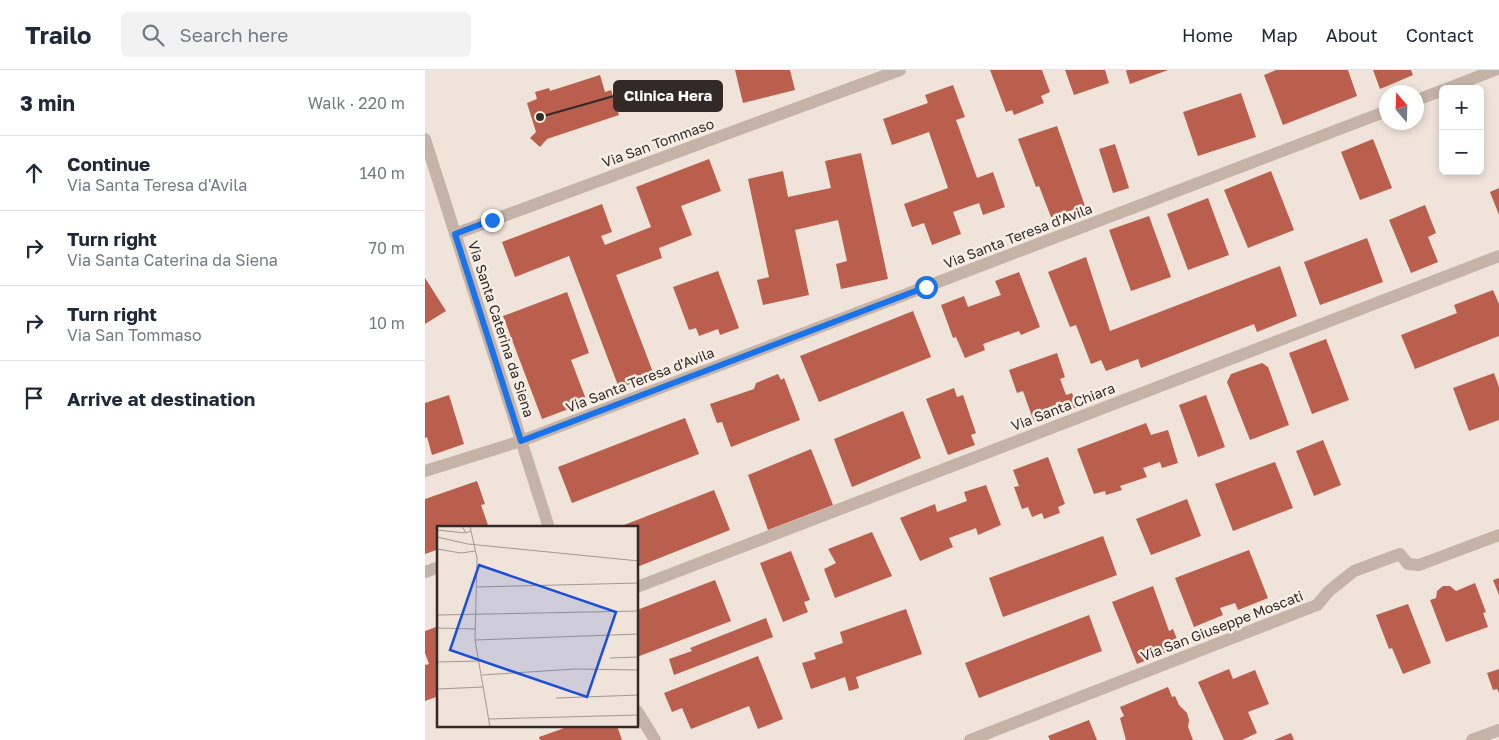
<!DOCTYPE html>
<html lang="en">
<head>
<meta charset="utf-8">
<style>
	:root { --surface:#fff; --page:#f2f2f3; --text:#1f2937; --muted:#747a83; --line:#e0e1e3 }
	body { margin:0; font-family:"Golos Text",sans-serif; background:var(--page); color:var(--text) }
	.controls { position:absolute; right:15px; top:15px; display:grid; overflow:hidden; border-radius:8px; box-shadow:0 2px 8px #0003 }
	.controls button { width:45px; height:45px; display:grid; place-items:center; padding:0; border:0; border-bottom:1px solid var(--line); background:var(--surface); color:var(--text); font:25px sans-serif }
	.compass { position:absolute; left:954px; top:15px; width:45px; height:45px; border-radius:50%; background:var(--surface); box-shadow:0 2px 8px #0003; rotate:341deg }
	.stop { position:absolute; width:15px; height:15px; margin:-11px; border:4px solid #1a73e8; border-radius:50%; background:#fff }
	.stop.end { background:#1a73e8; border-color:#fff; box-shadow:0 1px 5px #0008 }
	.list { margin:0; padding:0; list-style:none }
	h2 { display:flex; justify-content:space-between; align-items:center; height:65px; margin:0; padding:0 20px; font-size:21px }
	h2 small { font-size:16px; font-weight:400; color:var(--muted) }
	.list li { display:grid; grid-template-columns:32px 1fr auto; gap:15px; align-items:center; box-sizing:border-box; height:75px; padding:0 20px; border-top:1px solid var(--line) }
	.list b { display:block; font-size:19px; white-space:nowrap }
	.list p { margin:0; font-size:16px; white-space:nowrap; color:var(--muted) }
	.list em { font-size:16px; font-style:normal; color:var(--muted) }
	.icon { flex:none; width:28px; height:28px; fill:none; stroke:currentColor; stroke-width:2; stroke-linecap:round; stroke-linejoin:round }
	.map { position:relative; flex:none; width:1074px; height:670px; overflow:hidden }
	header { display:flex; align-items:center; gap:30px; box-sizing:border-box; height:70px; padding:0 25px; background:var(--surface); border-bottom:1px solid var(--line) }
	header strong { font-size:24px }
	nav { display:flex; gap:28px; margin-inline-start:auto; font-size:18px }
	.search { width:350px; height:45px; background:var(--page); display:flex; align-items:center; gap:12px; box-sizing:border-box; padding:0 18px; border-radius:8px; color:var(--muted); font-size:19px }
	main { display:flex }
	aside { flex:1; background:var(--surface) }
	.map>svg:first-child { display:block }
	.building { fill:#ba5e4d }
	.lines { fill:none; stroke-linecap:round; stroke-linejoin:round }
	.street { stroke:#c5b3a7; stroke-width:12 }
	.route { stroke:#1a73e8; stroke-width:6 }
	.labels { text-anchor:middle; stroke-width:5; stroke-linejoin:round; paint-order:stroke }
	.street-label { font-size:14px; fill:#332a27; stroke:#f7eee6 }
	.inset-road { fill:none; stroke:#a49992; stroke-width:1 }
	.view { fill:#1d4ed8; fill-opacity:0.15; stroke:#1d4ed8; stroke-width:2.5 }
	.inset-edge { fill:none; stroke:#332a27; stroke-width:2.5 }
	.leader { fill:none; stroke:#332a27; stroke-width:2 }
	.callout-dot { fill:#332a27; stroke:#f7eee6; stroke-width:2 }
	.callout { fill:#332a27; stroke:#332a27; stroke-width:2 }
	.callout-label { font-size:15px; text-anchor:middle; font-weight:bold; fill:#fff }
</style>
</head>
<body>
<header>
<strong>Trailo</strong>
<div class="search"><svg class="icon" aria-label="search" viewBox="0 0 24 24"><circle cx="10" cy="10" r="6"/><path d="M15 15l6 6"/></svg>Search here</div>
<nav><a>Home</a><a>Map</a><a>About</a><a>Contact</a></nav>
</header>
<main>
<aside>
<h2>3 min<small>Walk · 220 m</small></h2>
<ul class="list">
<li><svg class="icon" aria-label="ahead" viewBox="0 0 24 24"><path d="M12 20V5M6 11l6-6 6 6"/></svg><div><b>Continue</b><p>Via Santa Teresa d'Avila</p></div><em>140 m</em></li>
<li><svg class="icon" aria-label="right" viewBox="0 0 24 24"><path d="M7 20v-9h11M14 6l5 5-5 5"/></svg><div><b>Turn right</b><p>Via Santa Caterina da Siena</p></div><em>70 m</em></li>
<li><svg class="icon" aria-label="right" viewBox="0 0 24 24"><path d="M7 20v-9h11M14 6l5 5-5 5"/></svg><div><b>Turn right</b><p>Via San Tommaso</p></div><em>10 m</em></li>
<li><svg class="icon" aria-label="arrive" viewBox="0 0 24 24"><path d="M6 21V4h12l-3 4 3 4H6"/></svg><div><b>Arrive at destination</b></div></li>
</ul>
</aside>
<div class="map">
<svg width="1074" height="670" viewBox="0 0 1074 670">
	<rect width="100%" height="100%" fill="#efe3da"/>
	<!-- building -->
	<path class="building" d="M310 0H365L370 20 318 33Z
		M565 0H617L625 22 616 26 619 33 589 45 587 40 581 42Z
		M640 0H680L684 13 649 25Z
		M702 0H743L705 14 701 1Z
		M851 0H923L932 26 858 55 839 5Z
		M948 0H986L988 5 955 19Z
		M175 5 180 22 186 20 194 45 122 69 115 77 105 68 111 62 102 33 112 29 110 22 124 18 125 21Z
		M528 15 540 47 531 50 552 108 568 102 580 137 558 145 554 133 528 142 536 164 507 175 499 153 487 157 479 134 523 118 504 62 467 75 458 49 503 33 500 25Z
		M816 23 831 67 773 86 758 42Z
		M632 56 660 136 626 147 614 116 611 117 593 69Z
		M948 69 967 118 935 130 916 82Z
		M690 74 704 118 688 123 674 79Z
		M436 83 463 209 416 219 411 194 422 191 413 150 370 160 384 225 338 235 332 210 344 207 323 109 358 101 363 127 406 118 400 91Z
		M284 89 296 121 256 136 267 165 234 178 237 188 191 205 229 305 194 318 144 186 90 207 77 172 177 134 187 162 176 166 180 175 226 157 211 117Z
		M846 101 869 160 823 178 799 120Z
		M1074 118V145L1065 122Z
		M783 128 804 185 763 200 742 144Z
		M1000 135 1011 163 1003 167 1013 192 986 203 964 150Z
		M724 146 746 207 706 221 684 160Z
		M942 168 958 212 895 235 879 192Z
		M661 187 685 261 855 196 872 246 832 262 829 254 716 298 713 289 681 301 676 290 666 294 651 255 645 257 623 202Z
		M293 201 314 258 295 265 293 259 274 266 271 258 264 260 248 217Z
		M594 202 615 257 596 265 594 261 558 274 560 280 540 288 531 267 528 268 516 235 539 226 543 237 576 225 570 211Z
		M0 208 21 241 0 254Z
		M1068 220 1074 234V266L990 299 976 265 1032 243 1029 235Z
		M142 222 164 283 146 290 162 332 117 349 78 246Z
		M488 241 506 287 394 332 375 286Z
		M901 269 924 330 887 344 864 283Z
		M632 283 640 307 635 309 641 325 647 323 652 337 609 352 598 321 592 323 584 300Z
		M837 293 843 297 864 355 825 370 802 312 806 304Z
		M1069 303 1074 317V350L1044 361 1028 318Z
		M353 304 356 310 359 308 375 350 306 377 297 352 292 353 285 334 329 319 331 313Z
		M529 318 532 327 538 325 551 363 546 365 550 375 523 385 501 329Z
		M24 325 39 374 7 385 2 367 0 368V333Z
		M781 325 800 377 773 387 754 335Z
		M478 341 496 388 427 417 409 369Z
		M260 348 274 384 147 433 133 397Z
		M721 353 726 365 743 360 753 393 737 398 735 392 718 398 722 407 695 416 697 420 681 425 680 421 669 424 652 379Z
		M898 370 916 415 889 426 871 381Z
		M386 379 408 435 343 460 323 405Z
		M623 387 640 434 633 437 635 443 619 449 617 443 607 447 603 437 597 439 589 417 594 416 588 400Z
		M850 392 868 438 808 461 790 414Z
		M52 411 60 434 56 435 64 458H14V479L0 484V429Z
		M561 415 576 455 553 465 551 458 524 468 528 477 495 491 475 448 510 434 512 442 542 431 539 422Z
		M289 420 305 460 212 497V458L194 457Z
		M762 429 776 466 726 485 711 449Z
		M447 462 467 506 410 528 399 499 411 493 403 479Z
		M678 466 692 505 578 547 564 508Z
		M824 480 843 528 813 540 810 533 795 538 798 545 769 557 750 508Z
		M366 481 385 530 379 532 383 542 358 552 335 493Z
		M1074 508V525L1068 510Z
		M290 510 306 551 212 587V540Z
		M1050 513 1061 542 1058 543 1063 557 1021 572 1005 530 1011 528 1012 521 1018 516H1025L1031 521Z
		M728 516 744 561 748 559 755 577 712 594 687 532Z
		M983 534 1006 593 978 604 967 578 964 579 951 545Z
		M481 539 497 584 431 607 434 618 424 621 420 607 386 619 377 593 391 589 389 583 418 573 415 562Z
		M664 545 677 581 554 628 540 593Z
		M341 548 348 567 249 605 244 589 267 581 265 578Z
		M14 556V626L0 631V595L4 594 0 583V561Z
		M333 586 358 649 333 659 324 636 266 659 257 638 247 642 239 623Z
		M804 599 808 609 830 600 844 634 823 642 832 663 817 670H799L773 612Z
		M1074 599V623L1072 619 1068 620 1062 603Z
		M743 617 747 627 750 626 754 635 762 643 764 650 763 657 768 670H701L695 648 699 646 695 637Z
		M664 650 672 670H625L623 666Z
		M145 656H192L197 670H115L114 667Z
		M866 663 869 670H849Z"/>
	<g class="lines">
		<!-- street -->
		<path class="street" d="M1021 19 1070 0
			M992 30 1018 20
			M0 69 124 458
			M30 164 475 0
			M0 401 96 371 962 41
			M0 502 14 497
			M212 517 1074 186
			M212 641 230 670
			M545 670 892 535 904 521 929 501 975 484 983 494 994 495 1074 465
			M1047 670 1074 660"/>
	</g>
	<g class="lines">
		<!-- route -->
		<path class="route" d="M67 150 30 164 96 371 501 217"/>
	</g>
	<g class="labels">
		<!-- street labels -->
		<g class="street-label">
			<text transform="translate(233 73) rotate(-20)" y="5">Via San Tommaso</text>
			<text transform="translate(593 166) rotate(-21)" y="5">Via Santa Teresa d'Avila</text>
			<text transform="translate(76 259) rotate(72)" y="5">Via Santa Caterina da Siena</text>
			<text transform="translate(215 310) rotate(-21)" y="5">Via Santa Teresa d'Avila</text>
			<text transform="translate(638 337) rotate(-21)" y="5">Via Santa Chiara</text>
			<text transform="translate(797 556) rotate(-21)" y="5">Via San Giuseppe Moscati</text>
		</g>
	</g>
	<!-- overview -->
	<g transform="translate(12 456)">
		<rect width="201" height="201" fill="#efe3da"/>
		<path class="inset-road" d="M25 0 29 7 34 5 33 0M0 4 28 7M34 5 40 32 38 114 53 201M0 11 31 18 202 35M0 23 24 27 38 25M39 61 202 57M0 89 202 85M0 102 38 103M38 114 202 108M173 132 202 131M0 136 42 135M45 149 138 143 202 144M0 163 47 161M119 172 202 169M52 193 202 189"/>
		<path class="view" d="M42 39 179 86 150 171 13 124Z"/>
		<rect width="201" height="201" class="inset-edge"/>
	</g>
	<!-- callouts -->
	<path class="leader" d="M115 47L189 26"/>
	<circle class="callout-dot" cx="115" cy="47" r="5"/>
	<rect class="callout" x="189" y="11" width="108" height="30" rx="5"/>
	<g class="callout-label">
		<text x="243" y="31">Clinica Hera</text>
	</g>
</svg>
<div class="controls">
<button>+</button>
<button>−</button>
</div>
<svg class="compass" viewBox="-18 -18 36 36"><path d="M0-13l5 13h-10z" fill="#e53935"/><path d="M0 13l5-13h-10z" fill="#747a83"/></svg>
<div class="stop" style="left:501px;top:217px"></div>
<div class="stop end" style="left:67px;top:150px"></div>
</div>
</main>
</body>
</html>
